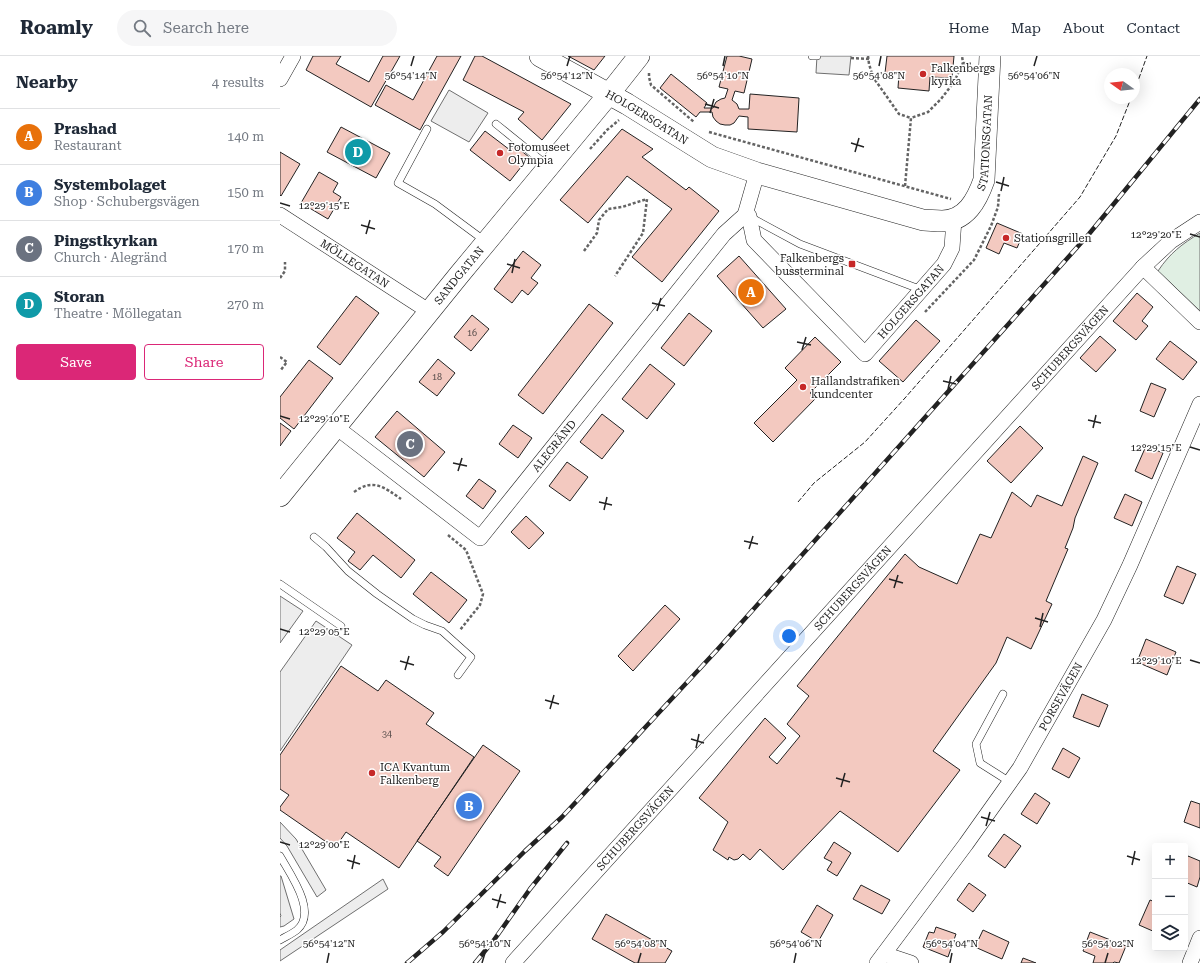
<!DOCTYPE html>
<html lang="en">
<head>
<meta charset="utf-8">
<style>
	:root { --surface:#fff; --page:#f6f6f7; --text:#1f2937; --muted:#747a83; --line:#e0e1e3; --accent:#db2777 }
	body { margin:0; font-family:"Roboto Serif",serif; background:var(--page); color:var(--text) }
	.controls { position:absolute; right:12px; bottom:12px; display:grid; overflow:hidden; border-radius:4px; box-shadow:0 4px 16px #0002 }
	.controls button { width:36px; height:36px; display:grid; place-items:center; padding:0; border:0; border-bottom:1px solid var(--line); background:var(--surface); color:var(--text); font:20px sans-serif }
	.compass { position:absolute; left:824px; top:12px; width:36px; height:36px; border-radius:50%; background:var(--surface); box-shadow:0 4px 16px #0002; rotate:285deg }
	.you { position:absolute; left:509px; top:580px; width:14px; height:14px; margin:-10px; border:3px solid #fff; border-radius:50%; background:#1a73e8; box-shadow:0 0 0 6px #1a73e833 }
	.badge { display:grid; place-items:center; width:26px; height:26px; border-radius:50%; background:var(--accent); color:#fff; font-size:13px; font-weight:700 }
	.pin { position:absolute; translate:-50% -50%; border:2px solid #fff; box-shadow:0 1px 4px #0006 }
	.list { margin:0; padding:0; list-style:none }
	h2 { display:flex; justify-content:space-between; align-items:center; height:52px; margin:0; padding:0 16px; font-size:17px }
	h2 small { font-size:13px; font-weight:400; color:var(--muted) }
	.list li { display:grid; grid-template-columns:26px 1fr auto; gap:12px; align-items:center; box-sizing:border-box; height:56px; padding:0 16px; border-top:1px solid var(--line) }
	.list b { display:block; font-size:15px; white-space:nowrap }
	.list p { margin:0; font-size:13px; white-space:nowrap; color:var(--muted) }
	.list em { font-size:13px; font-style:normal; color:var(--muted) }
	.actions { display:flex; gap:8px; padding:12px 16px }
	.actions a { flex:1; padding:9px 0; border:1px solid var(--accent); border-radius:4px; text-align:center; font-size:14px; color:var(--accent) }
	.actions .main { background:var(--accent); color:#fff }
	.icon { flex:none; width:22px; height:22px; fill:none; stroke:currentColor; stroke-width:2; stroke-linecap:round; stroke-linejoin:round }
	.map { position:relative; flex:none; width:920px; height:907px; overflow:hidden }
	header { display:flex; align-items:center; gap:24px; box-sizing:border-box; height:56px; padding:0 20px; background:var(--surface); border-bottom:1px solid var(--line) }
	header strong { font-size:19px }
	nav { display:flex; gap:22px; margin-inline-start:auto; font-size:14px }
	.search { width:280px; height:36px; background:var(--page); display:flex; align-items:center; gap:10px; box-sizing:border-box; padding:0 14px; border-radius:22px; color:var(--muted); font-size:15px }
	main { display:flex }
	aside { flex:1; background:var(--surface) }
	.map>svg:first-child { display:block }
	.green { fill:#e0efe3; stroke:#6f6f6f }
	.parking { fill:#ededed; stroke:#6f6f6f }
	.building { fill:#f3c9c0; stroke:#222 }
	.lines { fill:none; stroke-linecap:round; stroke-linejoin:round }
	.lane-casing { stroke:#222; stroke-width:8 }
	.street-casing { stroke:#222; stroke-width:16 }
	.secondary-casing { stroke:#222; stroke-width:22 }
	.path { stroke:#646464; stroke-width:2.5; stroke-dasharray:3 2; stroke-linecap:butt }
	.lane { stroke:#fff; stroke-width:7 }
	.street { stroke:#fff; stroke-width:15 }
	.secondary { stroke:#fff; stroke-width:21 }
	.rail-casing { stroke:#222; stroke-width:4.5 }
	.rail { stroke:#fff; stroke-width:3; stroke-dasharray:9; stroke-linecap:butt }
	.fence { stroke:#222; stroke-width:1; stroke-dasharray:5 2; stroke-linecap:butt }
	.ticks { fill:none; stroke:#222; stroke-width:1.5 }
	.poi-dot { fill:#c62828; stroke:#fff; stroke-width:1.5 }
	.labels { text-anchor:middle; stroke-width:3; stroke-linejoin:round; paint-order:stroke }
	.number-label { font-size:9px; fill:#564c4a }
	.poi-label { font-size:11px; fill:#222; stroke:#fff; text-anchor:start }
	.street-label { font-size:11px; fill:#222; stroke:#fff }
	.ticks-label { font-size:10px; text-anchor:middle; fill:#222; stroke:#fff; stroke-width:3; stroke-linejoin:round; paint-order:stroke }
</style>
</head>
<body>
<header>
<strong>Roamly</strong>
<div class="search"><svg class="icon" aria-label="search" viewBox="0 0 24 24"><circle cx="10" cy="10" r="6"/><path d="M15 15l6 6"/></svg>Search here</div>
<nav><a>Home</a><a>Map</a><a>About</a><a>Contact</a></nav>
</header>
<main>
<aside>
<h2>Nearby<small>4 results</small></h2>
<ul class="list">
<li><span class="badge" style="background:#e8710a">A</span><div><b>Prashad</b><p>Restaurant</p></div><em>140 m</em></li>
<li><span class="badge" style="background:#3f7fe0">B</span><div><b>Systembolaget</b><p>Shop · Schubergsvägen</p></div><em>150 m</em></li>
<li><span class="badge" style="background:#6b7280">C</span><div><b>Pingstkyrkan</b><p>Church · Alegränd</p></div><em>170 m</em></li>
<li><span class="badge" style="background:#0f9aa8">D</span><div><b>Storan</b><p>Theatre · Möllegatan</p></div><em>270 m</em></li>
</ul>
<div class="actions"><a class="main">Save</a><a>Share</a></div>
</aside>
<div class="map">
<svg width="920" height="907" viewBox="0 0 920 907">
	<rect width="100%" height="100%" fill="#fff"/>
	<!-- green -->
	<path class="green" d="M920 177V255L878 215C890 197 902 188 920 177Z"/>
	<!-- parking -->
	<path class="parking" d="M537 0H571L569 19 536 17Z
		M169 34 208 57 189 86 151 65Z
		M0 540 23 555 0 587Z
		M36 565 72 589 0 695V616Z
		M0 766 16 783 46 834 37 841 7 790 0 782Z
		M0 820H1L14 863 4 870 0 871V861L1 860 0 857Z
		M103 823 108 833 0 905V894Z"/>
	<!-- building -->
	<path class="building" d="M33 0H61L56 8 89 26 103 0H120L91 51 26 14Z
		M157 0H181L140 74 95 49 106 29 133 44Z
		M195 0H202L291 48 262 84 238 63 244 56 183 24Z
		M288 0H325L314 14Z
		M447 0H459L472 3 464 37 455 35 452 44 457 48 459 53H469L470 38 519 42 517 76 468 73V61L459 60 454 67 450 69H445L440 68 436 65 433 61 432 56H420L416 61 380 32 391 18 427 47 424 52H433L436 46 441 43 445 42 448 33 439 31Z
		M607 0H674L672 22 650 21 649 35 618 32 619 18 605 17Z
		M61 71 110 97 96 122 47 96Z
		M342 73 373 93 362 101 406 134 409 131 439 155 382 226 352 201 392 153 347 120 308 167 280 144Z
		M205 75 230 94 234 89 249 101 230 125 190 94Z
		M0 96 20 108 1 140 0 139Z
		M39 116 58 127 53 136 61 141 48 163 21 147Z
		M717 167 743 178 737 192 724 187 719 198 706 192Z
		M243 195 261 209 251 222 258 227 248 239 242 234 232 247 214 233Z
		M459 200 506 253 483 272 437 220Z
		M857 237 873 251 862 265 868 270 856 284 833 265Z
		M76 240 99 257 60 309 37 291Z
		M309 248 333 267 263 358 238 339Z
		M409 257 432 275 404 310 381 292Z
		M192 259 209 273 191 295 174 281Z
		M636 264 660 285 623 326 599 305Z
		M820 280 836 294 816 316 800 302Z
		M535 281 561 306 530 337 536 342 493 386 474 367 517 324 505 312Z
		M890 285 917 306 903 324 876 303Z
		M158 303 175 317 157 340 139 326Z
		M29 304 53 322 14 373 0 362V341Z
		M370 308 395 328 367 363 342 343Z
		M871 327 886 333 874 361 860 355Z
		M117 355 165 396 144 421 95 381Z
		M322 358 344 375 322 403 300 386Z
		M0 367 11 375 0 390Z
		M233 369 252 382 238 402 219 388Z
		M740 370 763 392 731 427 707 405Z
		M866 390 883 397 872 423 855 415Z
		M803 400 818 407 795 462 793 472 785 492 788 493 766 545 772 548 751 593 727 581 716 607 653 695 680 714 618 796 560 755 503 814 480 793 470 804 463 798 458 803 454 804 449 801 448 804 433 794 448 766 419 742 485 662 506 682 489 701 497 708 520 680 507 668 529 640 517 630 625 498 639 511 677 528 700 478 711 482 732 436 751 451 757 439 782 450Z
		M287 406 308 421 290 445 269 430Z
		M199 423 216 435 203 453 186 440Z
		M845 438 862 446 852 470 834 462Z
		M77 457 135 504 121 522 93 499 80 514 68 505 75 496 57 482Z
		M246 460 264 477 249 493 231 476Z
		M897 510 916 518 903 548 884 540Z
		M151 516 187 544 169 567 133 538Z
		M385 549 400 563 353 615 338 600Z
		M866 583 896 596 887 619 857 606Z
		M61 610 98 635 106 624 154 657 146 668 194 701 119 812 66 776 55 792 0 754V751L9 739 0 733V699Z
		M802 638 828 649 819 671 793 661Z
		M203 689 240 715 168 820 154 810 161 801 137 785Z
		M783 692 800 702 789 722 772 713Z
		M755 737 770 747 757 768 741 758Z
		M911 745 920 748V772L904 766Z
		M724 778 741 790 725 812 708 800Z
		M554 786 571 797 557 820 547 814 552 806 544 802Z
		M908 800 920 805V821L917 831 905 826V807Z
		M689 827 706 839 693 856 677 844Z
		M581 829 610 844 602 858 573 843Z
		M870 844 875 846V876L859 869Z
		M537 849 553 859 538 886 521 876Z
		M326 858 392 895 385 907H355L312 883Z
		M656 871 676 878 668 901 643 891 649 876 654 877Z
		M703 874 729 886 722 903 695 891Z
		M810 876 846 890 839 907 834 906 833 907H813L815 900 803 895Z
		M743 902 756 907H741Z"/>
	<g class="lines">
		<defs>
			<path id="lane" d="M532 0H537
				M216 68 267 109
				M147 73 118 127 155 148 205 185
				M470 161 520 188 642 234
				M34 481 46 491 68 515 97 538 133 563 145 569 162 575 191 601 178 619
				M0 528 61 570
				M723 638 696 688 700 707 730 726
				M0 800C10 818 38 856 17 874 12 878 5 881 0 884"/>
			<g id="street">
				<path d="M0 23 13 0"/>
				<path id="s1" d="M477 117 465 159 469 160 474 184 585 298 664 208 672 192 674 163"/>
				<path id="s2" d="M0 159 150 256"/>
				<path d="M863 211 920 266"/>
				<path id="s3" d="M56 371 200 482 444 178 465 159"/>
				<path d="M604 898 631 907"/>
				<path id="s4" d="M233 907 863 211 891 185 920 166"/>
				<path id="s5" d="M597 907 686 788 740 712 824 564 850 509 920 348"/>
				<path d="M910 907 920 882"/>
			</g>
			<g id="secondary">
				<path id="s6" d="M260 0 347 48 432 101 477 117 643 164C649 164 655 165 662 165 686 165 697 144 704 124L710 0"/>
				<path id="s7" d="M0 440 179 219 329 38 359 0"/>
			</g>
		</defs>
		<!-- lane casing -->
		<use href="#lane" class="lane-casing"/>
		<!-- street casing -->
		<use href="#street" class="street-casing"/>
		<!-- secondary casing -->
		<use href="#secondary" class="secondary-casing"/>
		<!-- path -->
		<path class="path" d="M588 0 589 8 593 21 619 58 631 62
			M571 2 589 3
			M683 7 693 8
			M369 17V21L371 29 414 66
			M429 76 671 143
			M310 93 327 74 339 64
			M625 130 631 62 648 56 661 43 674 26 683 7 682 0
			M304 195 317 177 319 164 328 153 342 151 367 143 363 177 335 220
			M0 222 5 215V206
			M645 256 694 204 711 170 718 151 719 138
			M0 301 7 306 0 315
			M74 436C93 422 104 431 121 443
			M168 479 186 494 203 538 200 549 180 574H179"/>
		<!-- lane -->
		<use href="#lane" class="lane"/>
		<!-- street -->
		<use href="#street" class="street"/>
		<!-- secondary -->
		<use href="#secondary" class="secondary"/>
		<defs>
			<path id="rail" d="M127 907 163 876 245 795 282 761 437 594 809 178 920 43
				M195 907 214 884 250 833 287 787"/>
		</defs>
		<!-- rail casing -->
		<use href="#rail" class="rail-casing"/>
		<!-- rail -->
		<use href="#rail" class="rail"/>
		<!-- fence -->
		<path class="fence" d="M854 36 867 0
			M518 446 534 427 585 386 625 342 800 141 836 80 851 42"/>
	</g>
	<!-- ticks -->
	<path class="ticks" d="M131 10 134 0M287 10 290 0M443 10 445 0M599 10 601 0M754 10 757 0M425 48 439 52M430 57 434 43M571 87 584 91M575 96 579 82M716 126 729 130M721 135 724 121M0 147 10 150M81 169 95 173M86 178 90 164M910 178 920 181M227 208 240 212M232 217 235 203M372 247 385 250M377 255 381 242M517 286 531 289M522 294 526 281M663 325 676 328M668 333 671 320M0 360 10 363M808 364 821 367M813 372 816 359M910 391 920 394M173 407 187 410M178 415 182 402M319 446 332 449M324 454 327 441M464 485 478 488M469 493 473 480M609 523 623 527M614 532 618 519M755 562 768 566M760 571 763 557M0 573 10 576M910 604 920 607M120 605 134 609M125 614 129 600M265 644 279 648M270 653 274 639M411 683 424 687M416 692 419 678M556 722 570 726M561 731 565 717M701 761 715 765M706 770 710 756M0 786 10 789M847 800 860 804M67 804 80 808M852 809 855 795M72 813 75 799M212 843 226 847M217 852 221 838M47 907 49 897M202 907 205 897M358 907 361 897M514 907 516 897M670 907 672 897M825 907 828 897"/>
	<!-- markers -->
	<g class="poi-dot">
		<circle cx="643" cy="18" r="4"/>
		<circle cx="220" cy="97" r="4"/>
		<circle cx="726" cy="182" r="4"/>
		<rect x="568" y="204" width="8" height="8" rx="2"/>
		<circle cx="523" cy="331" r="4"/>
		<circle cx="92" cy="717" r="4"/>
	</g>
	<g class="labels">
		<!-- number labels -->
		<g class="number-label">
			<text x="192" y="280">16</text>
			<text x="157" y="324">18</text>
			<text x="107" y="681">34</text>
		</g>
		<!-- poi labels -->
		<g class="poi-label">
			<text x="651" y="16">Falkenbergs<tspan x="651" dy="13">kyrka</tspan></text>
			<text x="228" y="95">Fotomuseet<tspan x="228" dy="13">Olympia</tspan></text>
			<text x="734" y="186">Stationsgrillen</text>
			<text x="564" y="206" text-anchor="end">Falkenbergs<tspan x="564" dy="13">bussterminal</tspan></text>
			<text x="531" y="329">Hallandstrafiken<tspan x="531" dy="13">kundcenter</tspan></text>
			<text x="100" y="715">ICA Kvantum<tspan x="100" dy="13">Falkenberg</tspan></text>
		</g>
		<!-- street labels -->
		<g class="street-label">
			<text dy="4" stroke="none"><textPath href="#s6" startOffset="123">HOLGERSGATAN</textPath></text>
			<text dy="4" stroke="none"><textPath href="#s6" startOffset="539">STATIONSGATAN</textPath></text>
			<text dy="4" stroke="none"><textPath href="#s2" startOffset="89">MÖLLEGATAN</textPath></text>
			<text dy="4" stroke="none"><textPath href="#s7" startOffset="284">SANDGATAN</textPath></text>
			<text dy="4" stroke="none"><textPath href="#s1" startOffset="301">HOLGERSGATAN</textPath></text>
			<text dy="4" stroke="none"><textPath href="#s4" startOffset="830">SCHUBERGSVÄGEN</textPath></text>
			<text dy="4" stroke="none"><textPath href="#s3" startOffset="300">ALEGRÄND</textPath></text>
			<text dy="4" stroke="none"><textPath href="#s4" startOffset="506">SCHUBERGSVÄGEN</textPath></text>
			<text dy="4" stroke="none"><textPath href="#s5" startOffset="324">PORSEVÄGEN</textPath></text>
			<text dy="4" stroke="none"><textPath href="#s4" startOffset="182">SCHUBERGSVÄGEN</textPath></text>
		</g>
	</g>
	<g class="ticks-label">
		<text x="131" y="23">56°54'14"N</text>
		<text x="287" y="23">56°54'12"N</text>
		<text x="443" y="23">56°54'10"N</text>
		<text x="599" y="23">56°54'08"N</text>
		<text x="754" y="23">56°54'06"N</text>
		<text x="44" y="153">12°29'15"E</text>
		<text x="876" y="182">12°29'20"E</text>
		<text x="44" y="366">12°29'10"E</text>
		<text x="876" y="395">12°29'15"E</text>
		<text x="44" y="579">12°29'05"E</text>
		<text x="876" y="608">12°29'10"E</text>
		<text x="44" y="792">12°29'00"E</text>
		<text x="49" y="891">56°54'12"N</text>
		<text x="205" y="891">56°54'10"N</text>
		<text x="361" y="891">56°54'08"N</text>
		<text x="516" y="891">56°54'06"N</text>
		<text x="672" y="891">56°54'04"N</text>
		<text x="828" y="891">56°54'02"N</text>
	</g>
</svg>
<div class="controls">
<button>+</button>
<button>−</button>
<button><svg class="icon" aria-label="layers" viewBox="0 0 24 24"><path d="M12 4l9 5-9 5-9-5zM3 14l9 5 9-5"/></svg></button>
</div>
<svg class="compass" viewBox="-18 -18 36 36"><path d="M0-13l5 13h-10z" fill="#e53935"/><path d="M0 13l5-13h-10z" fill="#747a83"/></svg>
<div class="you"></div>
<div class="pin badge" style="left:471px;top:236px;background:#e8710a">A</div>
<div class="pin badge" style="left:189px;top:750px;background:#3f7fe0">B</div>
<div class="pin badge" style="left:130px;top:388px;background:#6b7280">C</div>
<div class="pin badge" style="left:78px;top:96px;background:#0f9aa8">D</div>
</div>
</main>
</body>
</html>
